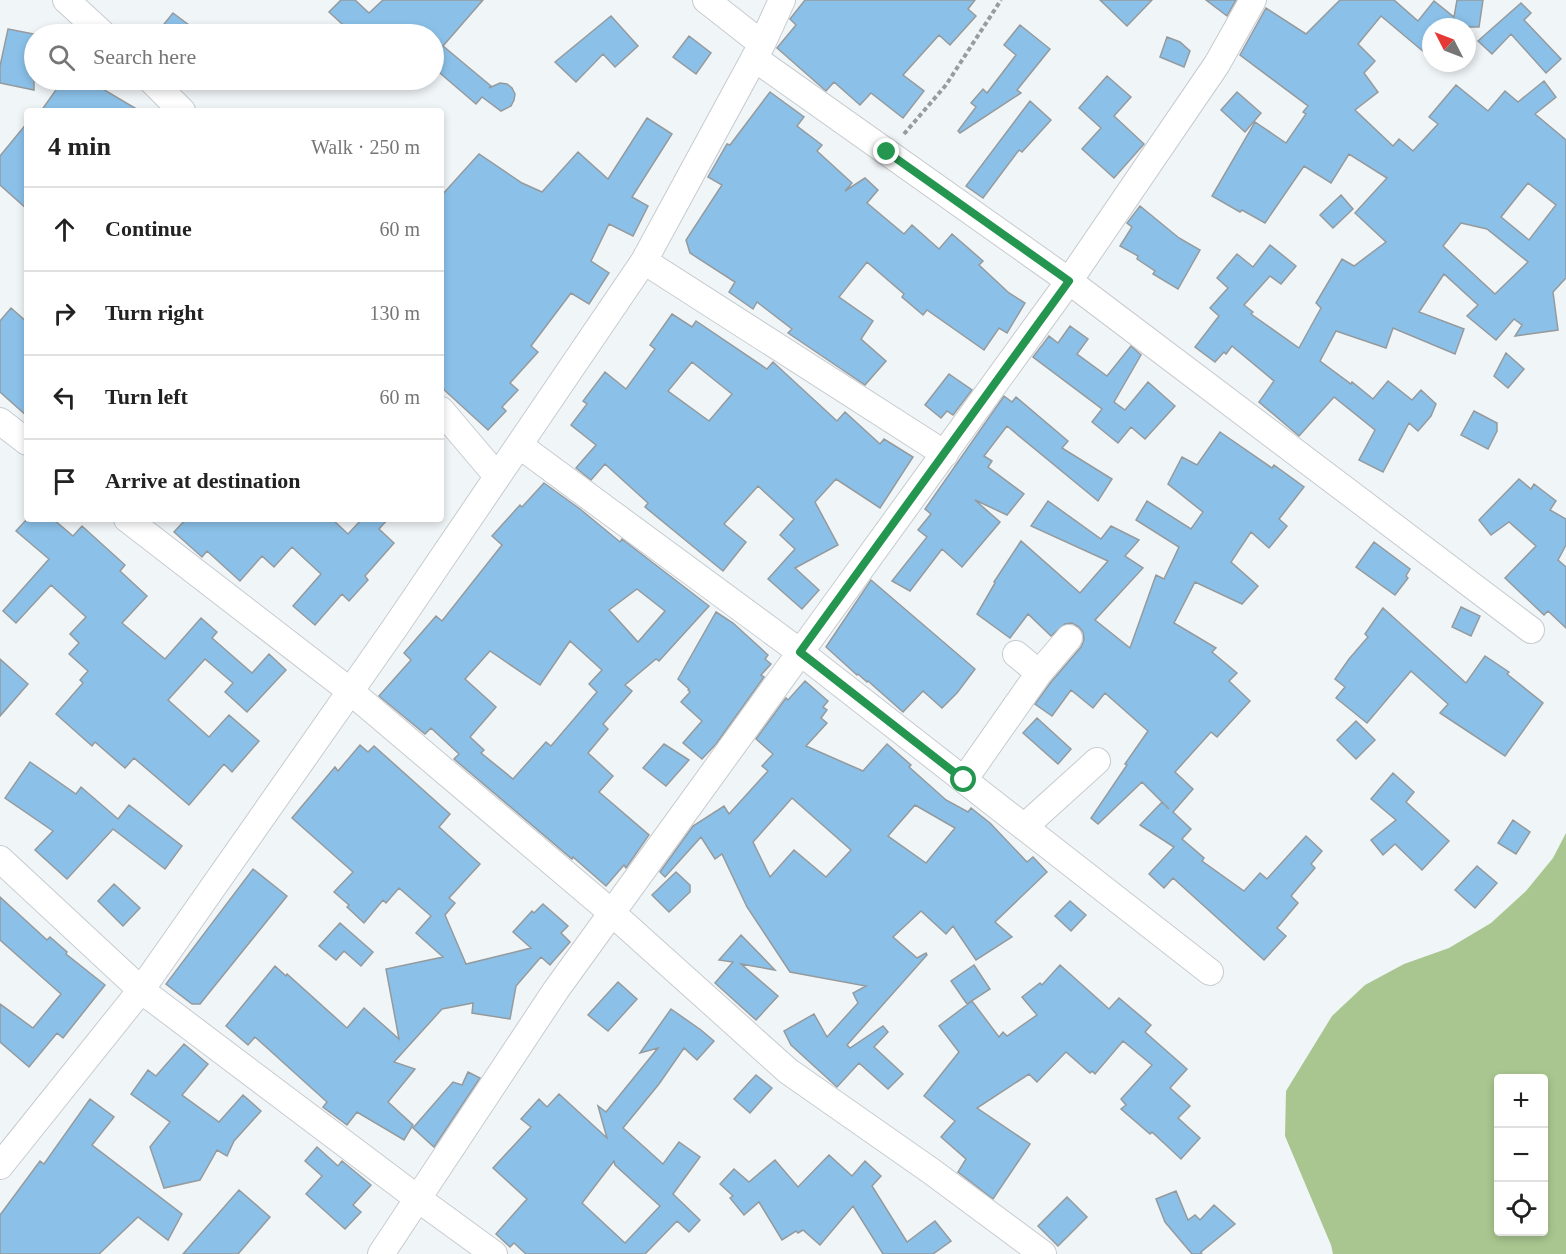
<!DOCTYPE html>
<html lang="en">
<head>
<meta charset="utf-8">
<style>
	:root { --surface:#fff; --page:#f2f2f2; --text:#222; --muted:#767676; --line:#e0e0e0 }
	body { margin:0; font-family:"Times New Roman",serif; background:var(--page); color:var(--text) }
	.controls { position:absolute; right:18px; bottom:18px; display:grid; overflow:hidden; border-radius:6px; box-shadow:0 3px 9px #0003 }
	.controls button { width:54px; height:54px; display:grid; place-items:center; padding:0; border:0; border-bottom:2px solid var(--line); background:var(--surface); color:var(--text); font:30px sans-serif }
	.compass { position:absolute; left:1422px; top:18px; width:54px; height:54px; border-radius:50%; background:var(--surface); box-shadow:0 3px 9px #0003; rotate:312deg }
	.stop { position:absolute; width:18px; height:18px; margin:-14px; border:4px solid #259650; border-radius:50%; background:#fff }
	.stop.end { background:#259650; border-color:#fff; box-shadow:0 2px 6px #0008 }
	.list { margin:0; padding:0; list-style:none }
	h2 { display:flex; justify-content:space-between; align-items:center; height:78px; margin:0; padding:0 24px; font-size:26px }
	h2 small { font-size:20px; font-weight:400; color:var(--muted) }
	.list li { display:grid; grid-template-columns:39px 1fr auto; gap:18px; align-items:center; box-sizing:border-box; height:84px; padding:0 24px; border-top:2px solid var(--line) }
	.list b { display:block; font-size:22px; white-space:nowrap }
	.list em { font-size:20px; font-style:normal; color:var(--muted) }
	.icon { flex:none; width:33px; height:33px; fill:none; stroke:currentColor; stroke-width:2; stroke-linecap:round; stroke-linejoin:round }
	.map { position:relative; flex:none; width:1566px; height:1254px; overflow:hidden }
	.search { position:absolute; background:var(--surface); box-shadow:0 3px 9px #0003; left:24px; top:24px; width:420px; height:66px; display:flex; align-items:center; gap:15px; box-sizing:border-box; padding:0 21px; border-radius:33px; color:var(--muted); font-size:22px }
	.panel { position:absolute; background:var(--surface); box-shadow:0 3px 9px #0003; left:24px; top:108px; width:420px; height:414px; border-radius:6px }
	.map>svg:first-child { display:block }
	.forest { fill:#a9c690; fill-rule:evenodd }
	.building { fill:#8bc1e9; stroke:#959a9d; stroke-width:1.5; fill-rule:evenodd }
	.lines { fill:none; stroke-linecap:round; stroke-linejoin:round }
	.minor-casing { stroke:#c7cbcf; stroke-width:28 }
	.path { stroke:#999c9f; stroke-width:4; stroke-dasharray:4.5 3; stroke-linecap:butt }
	.minor { stroke:#fff; stroke-width:26 }
	.route { stroke:#259650; stroke-width:8 }
</style>
</head>
<body>
<div class="map">
<svg width="1566" height="1254" viewBox="0 0 1566 1254">
	<rect width="100%" height="100%" fill="#f0f5f8"/>
	<!-- forest -->
	<path class="forest" d="M1566 833V1254H1333L1331 1245 1285 1136 1286 1091 1332 1016 1365 985 1404 964 1449 948 1491 923 1526 891 1553 858ZM1498 1078H1544V1232H1498Z"/>
	<!-- building -->
	<path class="building" d="M341 0H355L369 13 383 0H483L443 46 491 86 489 88 500 83 507 84 512 88 515 94 514 100 511 106 501 111 482 97 476 104 434 68V34H353L329 12Z
		M805 0H975L968 9 976 16 950 45 939 35 903 75 924 91 903 118 871 93 860 105 834 82 826 91 777 48 796 25 790 19Z
		M1100 0H1152L1127 26Z
		M1206 0H1236L1227 16Z
		M1340 0H1394L1418 21 1434 1 1454 17 1457 0H1483L1479 27H1431V58L1381 16 1358 44 1375 61 1364 73 1378 92 1355 110 1393 146 1399 139 1413 151 1438 124 1429 117 1456 85 1488 111 1505 91 1518 102 1544 81 1556 97 1535 114 1566 140V278L1553 292 1558 330 1515 336 1522 325 1514 319 1496 340 1467 316 1478 305 1444 274 1419 312 1464 329 1455 354 1393 328 1386 348 1336 331 1320 361 1351 384 1352 382 1373 399 1388 381 1412 400 1421 390 1436 404 1431 416 1418 431 1409 423 1383 472 1359 460 1375 430 1334 397 1299 436 1259 402 1274 381 1232 346 1226 354 1224 352 1215 362 1195 347 1219 316 1210 308 1228 288 1217 278 1237 254 1253 267 1270 245 1296 266 1281 284 1270 276 1244 305 1253 312 1251 314 1299 348 1321 308 1316 303 1342 259 1354 266 1386 242 1355 213 1387 178 1349 154 1331 183 1304 166 1265 223 1242 210 1240 212 1212 196 1255 122 1286 143 1306 114 1303 112 1308 106 1240 55 1266 8 1306 34ZM1528 183 1556 205 1529 240 1501 217ZM1461 223 1487 229 1528 262 1495 294 1443 246Z
		M1521 3 1531 13 1524 20 1561 59 1546 73 1511 34 1492 54 1478 41Z
		M173 13 201 34H156Z
		M611 16 638 46 615 67 603 54 576 82 555 62Z
		M1020 25 1050 49 1017 90 1021 93 960 133 958 131 976 107 971 103 983 89 987 93 1016 55 1004 45Z
		M8 29 34 34V90L0 83V66Z
		M689 36 711 53 696 74 673 57Z
		M1167 37 1180 42 1190 51 1184 67 1160 57Z
		M1107 76 1131 97 1114 116 1144 144 1114 178 1082 149 1101 128 1079 108Z
		M63 80H69L94 88 96 85 140 111H41Z
		M770 92 804 117 797 126 822 145 817 151 852 183 845 191 865 178 878 190 867 203 904 234 912 225 939 249 952 234 983 261 979 265 1009 293 1025 303 1007 333 999 328 984 350 927 310 923 315 902 297 904 294 867 262 839 297 873 321 861 339 886 361 865 385 788 333 792 329 757 302 753 309 729 292 735 282 690 253 686 240 722 185 708 177 727 144 730 145Z
		M1237 92 1261 113 1245 132 1221 110Z
		M1030 101 1051 120 1022 152 1019 150 983 198 966 186Z
		M647 118 672 134 632 197 648 206 633 236 609 224 591 261 609 273 589 304 571 293 531 346 538 352 510 383 518 390 502 407 506 411 488 430 441 387V196L479 154 522 183 542 192 578 152 608 179Z
		M27 123V209L0 185V156Z
		M1341 195 1353 209 1333 228 1320 215Z
		M1140 206 1179 238 1200 250 1178 289 1153 274 1155 271 1137 259 1138 256 1120 246 1132 227 1127 223Z
		M11 308 27 322V416L0 392V321Z
		M672 314 692 327 696 321 767 369 773 362 837 421 845 412 880 444 884 439 913 457 880 508 836 479 815 502 838 545 795 568 819 590 802 609 768 579 795 549 780 535 794 519 758 486 724 524 746 542 723 571 645 507 648 503 605 464 591 480 576 468 596 445 571 425 587 404 583 401 605 372 626 389 655 349 650 345ZM692 362 732 394 709 421 668 391Z
		M1070 326 1088 339 1077 354 1107 376 1131 346 1141 355 1114 402 1125 410 1148 382 1175 406 1145 439 1131 427 1118 443 1092 422 1102 409 1033 357 1049 336 1058 343Z
		M1506 353 1524 369 1508 388 1494 376Z
		M949 374 972 390 953 415 947 411 941 418 925 405Z
		M1004 396 1012 402 1016 397 1068 441 1062 448 1112 479 1098 501 1007 426 984 456 992 461 988 467 1024 494 1007 515 975 500 1000 522 962 567 942 549 910 591 892 581 927 537 918 530 931 514 925 509Z
		M1474 411 1497 423V431L1488 449 1461 435Z
		M1220 432 1272 468 1274 465 1304 487 1279 519 1287 526 1269 548 1251 532 1231 562 1258 586 1242 604 1195 582 1174 623 1216 648 1212 652 1237 673 1229 681 1250 701 1217 737 1211 732 1175 772 1193 789 1173 812 1191 829 1182 839 1204 858 1202 861 1244 891 1260 873 1267 879 1306 836 1322 851 1311 864 1315 868 1291 896 1298 903 1277 928 1286 936 1264 960 1173 878 1164 888 1149 874 1174 847 1140 825 1162 802 1169 809 1142 782 1098 824 1091 818 1127 765 1125 764 1148 731 1105 693 1093 708 1071 690 1052 716 1035 704 1051 682 1081 647 1084 640 1083 632 1079 627 1072 623 1065 624 1051 636 1028 614 1010 638 977 614 995 583 994 582 1021 541 1080 593 1108 561 1031 526 1048 501 1101 539 1111 526 1139 540 1125 556 1143 568 1095 620 1130 648 1156 575 1164 579 1179 547 1136 520 1147 501 1191 529 1203 512 1168 484 1182 457 1197 465Z
		M1519 479 1531 489 1534 484 1556 501 1550 510 1566 519V545L1558 560 1566 567V628L1548 611 1544 615 1505 578 1536 546 1509 522 1491 535 1479 520Z
		M544 483 580 509 620 542 622 539 709 606 659 661 656 659 625 685 632 691 603 724 608 729 588 753 613 776 599 792 649 835 626 868 624 865 606 886 573 857 572 859 454 759 459 754 431 728 425 734 379 696 411 660 404 653 436 616 442 621 502 545 492 536 520 505 522 507ZM637 589 665 611 638 642 609 610ZM570 641 602 670 589 684 597 692 551 746 546 742 513 779 481 753 484 750 470 737 496 707 465 679 490 651 540 685Z
		M27 519H53L73 536 82 526 125 565 120 571 147 596 122 623 165 659 201 618 217 632 212 638 252 673 269 654 286 670 247 712 225 692 233 683 205 659 168 700 209 737 229 715 259 741 232 772 224 764 189 805 134 758 125 768 95 742 92 746 56 714 83 683 80 680 88 671 69 654 79 643 70 634 86 617 51 585 16 623 3 611 49 559 16 531Z
		M186 519H332L348 534 362 519H388L379 529 394 543 365 576 368 580 349 601 342 594 315 625 293 606 321 574 292 547 274 567 262 556 240 581 207 551 202 557 174 532Z
		M1374 542 1410 569 1406 576 1408 578 1395 595 1356 567Z
		M871 580 975 669 957 693 942 708 923 691 903 712 868 681 867 682 858 674 857 675 826 647Z
		M1461 607 1480 616 1471 636 1452 627Z
		M1383 608 1466 683 1485 656 1509 672 1507 674 1543 703 1505 756 1440 713 1448 704 1411 671 1367 723 1336 698 1345 687 1335 679 1349 659 1368 637 1365 634Z
		M716 612 733 623 768 655 765 659 771 664 761 675 764 677 716 744 702 759 683 743 702 721 681 702 690 692 688 690 689 689 678 679Z
		M0 659 28 684 0 716Z
		M805 681 828 701 823 707 827 710 821 718 827 723 806 746 863 771 887 744 911 765 909 767 946 800 968 812 971 808 990 823 1027 862 1033 857 1047 872 995 922 1012 937 976 960 953 926 946 934 921 911 893 937 917 958 926 953 927 955 847 1045 850 1048 883 1026 888 1032 874 1047 903 1074 888 1089 859 1063 837 1087 791 1045 784 1031 814 1014 827 1037 858 1003 853 993 866 986 790 972 747 907 722 854 715 859 701 837 665 877 660 872 693 826 724 806 729 814 768 771 762 766 773 754 756 739 786 698 788 700ZM792 798 851 850 826 877 794 850 770 877 753 842ZM915 805 955 828 926 863 888 836Z
		M1037 718 1071 749 1058 764 1023 733Z
		M1356 721 1375 740 1356 759 1337 740Z
		M664 744 689 760 666 786 643 768Z
		M360 745 368 752 374 746 450 814 439 827 480 864 449 898 455 903 445 915 466 964 531 948 513 932 532 911 534 913 543 904 568 926 561 933 570 942 550 965 541 957 516 986 510 1019 472 1013 473 1003 442 1009 394 1062 415 1069 388 1102 413 1125 404 1140 357 1112 347 1125 323 1107 327 1102 255 1037 248 1045 226 1026 275 966 286 976 287 974 347 1028 364 1008 399 1039 386 969 443 957 416 933 431 916 399 888 386 903 383 900 364 923 347 907 349 905 334 892 353 872 292 818 335 767 338 771Z
		M30 762 76 794 81 787 118 819 129 805 182 846 165 869 113 829 67 879 35 850 53 831 5 798Z
		M1393 773 1414 792 1406 802 1449 841 1422 870 1395 844 1383 855 1371 840 1396 820 1371 799Z
		M1513 820 1530 832 1516 854 1498 843Z
		M1477 866 1497 883 1475 908 1455 890Z
		M253 869 287 896 200 1004H192L166 984Z
		M676 872 690 885V892L669 912 652 895Z
		M114 884 140 908 123 926 98 901Z
		M0 897 47 940 50 937 67 952 66 954 105 985 63 1038 57 1033 29 1067 0 1042V1004L33 1028 61 994 0 940Z
		M1070 901 1086 915 1071 931 1055 916Z
		M340 923 373 952 361 966 344 951 336 960 319 946Z
		M741 935 775 970 741 964 778 996 756 1020 715 983 733 962 719 960Z
		M974 965 990 989 967 1004 951 981Z
		M1060 965 1109 1009 1119 998 1151 1025 1145 1032 1187 1069 1170 1088 1190 1106 1178 1118 1200 1138 1181 1159 1152 1132 1150 1134 1121 1109 1126 1105 1121 1099 1152 1065 1123 1041 1095 1074 1092 1071 1090 1073 1066 1052 1037 1082 1029 1074 977 1108 1030 1144 993 1199 958 1172 966 1159 941 1137 955 1121 924 1096 959 1052 939 1026 972 1001 999 1037 1003 1032 1007 1036 1037 1015 1022 997 1040 983 1042 985Z
		M618 982 637 999 608 1031 588 1015Z
		M671 1009 701 1030 714 1041 697 1060 684 1048 659 1084 623 1128 663 1164 679 1142 700 1157 673 1194 700 1220 689 1232 677 1221 645 1254H526L514 1243 510 1247 496 1234 527 1199 493 1168 531 1127 521 1119 539 1099 547 1107 559 1094 607 1138 598 1106 606 1112 658 1048 640 1053ZM614 1161 615 1165 660 1206 625 1243 582 1203Z
		M184 1044 208 1064 182 1095 219 1122 243 1095 261 1111 234 1141 227 1156 217 1150 200 1180 164 1188 150 1147 170 1122 131 1094 148 1070 156 1076Z
		M468 1072 480 1078 434 1147 413 1128 453 1082 462 1085Z
		M756 1075 772 1088 750 1113 734 1099Z
		M90 1099 114 1117 92 1145 182 1214 168 1240 138 1217 99 1254H0V1215L40 1161 44 1164Z
		M317 1147 338 1166 342 1161 371 1185 353 1205 361 1212 345 1229 306 1194 322 1176 305 1161Z
		M829 1155 852 1176 865 1161 881 1176 872 1186 907 1242 935 1221 951 1241 933 1254H883L853 1206 820 1245 803 1230 798 1233 796 1231 782 1240 759 1202 744 1215 730 1198 733 1196 720 1184 734 1169 749 1182 775 1160 798 1187Z
		M239 1190 270 1217 238 1254H183Z
		M1176 1191 1188 1220 1195 1215 1200 1220 1214 1205 1235 1224 1201 1252 1202 1254H1192L1165 1222 1156 1199Z
		M1067 1197 1087 1217 1058 1246 1038 1226Z"/>
	<g class="lines">
		<defs>
			<path id="minor" d="M66 0 103 34
				M706 0 762 44
				M754 58 1069 281 1531 630
				M151 80 182 111
				M644 261 945 454
				M441 410 497 476
				M0 421 27 442
				M519 445 800 652 1210 972
				M127 519 350 691 612 913 788 1071 931 1171 1043 1254
				M1016 654 1039 673
				M964 780 1039 673 1069 638
				M1024 827 1097 761
				M0 859 141 990 417 1198 494 1254
				M0 1166 141 990 396 626 644 261 762 44 782 0
				M381 1254 556 990 1069 281 1217 64 1253 0"/>
		</defs>
		<!-- minor casing -->
		<use href="#minor" class="minor-casing"/>
		<!-- path -->
		<path class="path" d="M904 134 946 85 1001 0"/>
		<!-- minor -->
		<use href="#minor" class="minor"/>
	</g>
	<g class="lines">
		<!-- route -->
		<path class="route" d="M887 152 1069 281 800 652 964 780"/>
	</g>
</svg>
<div class="controls">
<button>+</button>
<button>−</button>
<button><svg class="icon" aria-label="locate" viewBox="0 0 24 24"><circle cx="12" cy="12" r="6"/><path d="M12 2v4M12 18v4M2 12h4M18 12h4"/></svg></button>
</div>
<svg class="compass" viewBox="-18 -18 36 36"><path d="M0-13l5 13h-10z" fill="#e53935"/><path d="M0 13l5-13h-10z" fill="#767676"/></svg>
<div class="stop" style="left:964px;top:780px"></div>
<div class="stop end" style="left:887px;top:152px"></div>
<div class="search"><svg class="icon" aria-label="search" viewBox="0 0 24 24"><circle cx="10" cy="10" r="6"/><path d="M15 15l6 6"/></svg>Search here</div>
<section class="panel">
<h2>4 min<small>Walk · 250 m</small></h2>
<ul class="list">
<li><svg class="icon" aria-label="ahead" viewBox="0 0 24 24"><path d="M12 20V5M6 11l6-6 6 6"/></svg><div><b>Continue</b></div><em>60 m</em></li>
<li><svg class="icon" aria-label="right" viewBox="0 0 24 24"><path d="M7 20v-9h11M14 6l5 5-5 5"/></svg><div><b>Turn right</b></div><em>130 m</em></li>
<li><svg class="icon" aria-label="left" viewBox="0 0 24 24"><path d="M17 20v-9H6M10 6l-5 5 5 5"/></svg><div><b>Turn left</b></div><em>60 m</em></li>
<li><svg class="icon" aria-label="arrive" viewBox="0 0 24 24"><path d="M6 21V4h12l-3 4 3 4H6"/></svg><div><b>Arrive at destination</b></div></li>
</ul>
</section>
</div>
</body>
</html>
